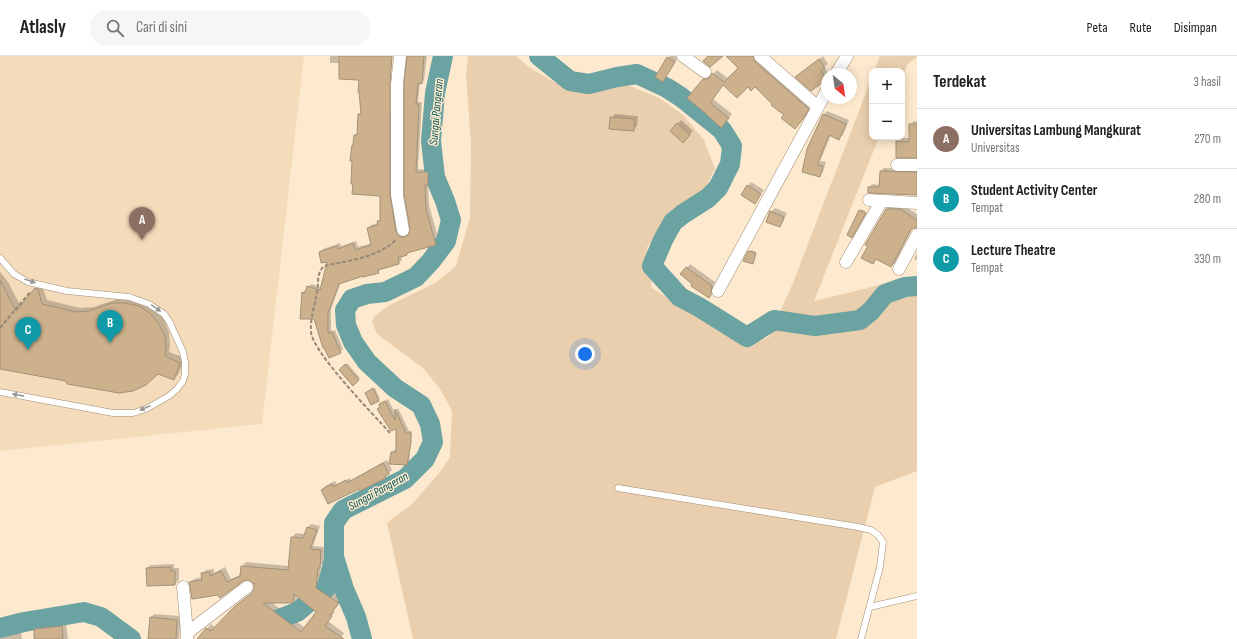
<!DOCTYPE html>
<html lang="id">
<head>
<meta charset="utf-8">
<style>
	:root { --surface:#fff; --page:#f6f6f6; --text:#202124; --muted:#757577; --line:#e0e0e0; --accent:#0f766e }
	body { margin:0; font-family:"Sofia Sans Condensed",sans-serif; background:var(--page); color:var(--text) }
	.controls { position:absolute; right:12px; top:12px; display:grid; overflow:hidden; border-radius:8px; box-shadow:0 2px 10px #0003 }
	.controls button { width:36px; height:36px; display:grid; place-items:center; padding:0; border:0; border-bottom:1px solid var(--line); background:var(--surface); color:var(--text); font:20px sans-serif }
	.compass { position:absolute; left:821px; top:12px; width:36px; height:36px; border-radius:50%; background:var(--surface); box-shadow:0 2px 10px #0003; rotate:151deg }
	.you { position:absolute; left:585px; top:298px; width:14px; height:14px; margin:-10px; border:3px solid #fff; border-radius:50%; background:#1a73e8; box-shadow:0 0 0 6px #1a73e833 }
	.badge { display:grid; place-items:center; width:26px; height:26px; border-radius:50%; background:var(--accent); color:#fff; font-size:13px; font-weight:700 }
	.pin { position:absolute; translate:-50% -33px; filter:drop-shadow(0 1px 2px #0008) }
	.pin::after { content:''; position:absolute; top:21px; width:14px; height:12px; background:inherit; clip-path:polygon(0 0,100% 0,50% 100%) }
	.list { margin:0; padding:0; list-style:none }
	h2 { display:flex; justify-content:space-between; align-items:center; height:52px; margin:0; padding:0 16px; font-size:17px }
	h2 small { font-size:13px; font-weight:400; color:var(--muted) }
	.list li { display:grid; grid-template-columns:26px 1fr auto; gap:12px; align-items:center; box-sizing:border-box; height:60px; padding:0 16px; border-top:1px solid var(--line) }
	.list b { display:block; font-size:15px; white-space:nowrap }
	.list p { margin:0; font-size:13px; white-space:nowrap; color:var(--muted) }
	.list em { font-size:13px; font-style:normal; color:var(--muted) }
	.icon { flex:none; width:22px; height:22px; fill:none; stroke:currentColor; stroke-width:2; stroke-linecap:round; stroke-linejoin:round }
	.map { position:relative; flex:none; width:917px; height:583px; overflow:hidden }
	header { display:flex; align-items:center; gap:24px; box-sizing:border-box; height:56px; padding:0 20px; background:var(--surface); border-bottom:1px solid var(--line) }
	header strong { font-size:19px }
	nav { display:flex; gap:22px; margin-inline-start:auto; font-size:14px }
	.search { width:280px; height:36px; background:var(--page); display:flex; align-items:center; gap:10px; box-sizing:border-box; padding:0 14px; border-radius:16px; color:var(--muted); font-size:15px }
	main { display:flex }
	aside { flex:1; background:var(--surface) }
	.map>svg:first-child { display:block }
	.built { fill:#f4dbba }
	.green { fill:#e9cfad }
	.shadow { fill:#0003; fill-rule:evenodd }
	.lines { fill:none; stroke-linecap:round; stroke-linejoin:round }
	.river { stroke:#6ba2a2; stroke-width:20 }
	.building { fill:#ccb18c; stroke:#a39178; fill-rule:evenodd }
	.lane-casing { stroke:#a08d75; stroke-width:7 }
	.street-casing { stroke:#a08d75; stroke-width:13 }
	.path { stroke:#958876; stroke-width:2; stroke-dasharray:4 2; stroke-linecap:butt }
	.lane { stroke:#fff; stroke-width:6 }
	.street { stroke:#fff; stroke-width:12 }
	.oneway { fill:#9a9792 }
	.labels { text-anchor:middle; stroke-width:3; stroke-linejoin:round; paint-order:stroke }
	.water-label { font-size:12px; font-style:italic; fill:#005657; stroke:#fde9ce }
</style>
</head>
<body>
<header>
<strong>Atlasly</strong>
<div class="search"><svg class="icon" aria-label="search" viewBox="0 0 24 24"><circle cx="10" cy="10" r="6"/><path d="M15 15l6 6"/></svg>Cari di sini</div>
<nav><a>Peta</a><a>Rute</a><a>Disimpan</a></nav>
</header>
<main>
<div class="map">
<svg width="917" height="583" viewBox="0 0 917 583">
	<rect width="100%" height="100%" fill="#fde9ce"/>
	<!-- built -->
	<path class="built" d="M0 0H304L262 368 0 395Z"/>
	<!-- green -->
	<path class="green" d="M468 0H516L530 12 568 34H605L625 28 659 42 683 59 704 84 715 113 711 120 706 134 647 191 652 232 743 289 769 281 793 227 872 21V81H879L814 245 917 220V415L875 431 836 583H413L387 467 412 448 440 416 450 401 452 355 440 333 423 312 377 278 372 266 375 260 388 250 437 226 456 210 470 162 471 88 466 18Z
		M880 0H917V1L907 9 902 23V15H874Z"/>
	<!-- shadow -->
	<path class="shadow" d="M330 0H390L389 56H392L403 178 408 179 410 178 411 173 408 0H427L424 24 420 27 418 46H422L418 113 431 114 430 125 428 127 429 149 439 185 436 188 410 195 407 198 401 200 402 204 399 207 381 212 378 216 364 219 341 226 331 253V275L335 274 343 293 340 296 314 262 303 237 305 234H307L308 231 311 228 321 231 329 204 320 196 323 193 340 187 341 190 356 185 358 191 372 187 368 172 371 169 378 167V166L381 162V139L353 104 355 79 358 76 359 58 362 56 360 25 340 7H330Z
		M544 0H552L548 4Z
		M670 0H675L678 2 663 24 668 2Z
		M727 0H757L811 49 806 60 798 68 785 59 755 30 724 28 713 43 732 58 725 67 706 57 703 24 707 20H712L717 14 729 23 739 12Z
		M823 0 828 8 824 11 829 18H827V22L811 34 796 21Z
		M827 55 849 64 843 79 839 82 831 79 820 105 826 106 823 116 820 120 803 116 823 59Z
		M615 58 638 60 637 70 633 74 611 62Z
		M681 64 693 75 687 82 671 75Z
		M914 65H917V101L897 86 901 82H910V69Z
		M884 112 917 113V138L869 132 872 128 880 129 881 115Z
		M751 126 764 134 755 146 742 138Z
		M890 149 904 150 917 158V171H913L895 207 891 210 877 202 873 207 887 153Z
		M775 152 787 157 783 166 779 170 771 156Z
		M862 153 866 156 853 179H848Z
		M751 194 756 196 753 207 749 196Z
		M917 197V204L914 203Z
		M690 208 715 226 713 231 714 235 709 241 682 218Z
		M0 216 8 226 21 251 40 228 42 229 47 244 80 252 94 251 117 243H130L155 253 164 263 169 276 170 289 169 296 185 302 178 319 174 323 158 316 67 324 0 312Z
		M347 307 360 322 353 328 340 314Z
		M375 332 380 343 371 348 366 337Z
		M388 343 396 359V354L398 352 409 375H412L409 406 407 408 392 396 394 394H397V372L380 348Z
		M387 404 392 414 385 421 360 432 322 434 325 430 335 425 337 428 350 422 351 424Z
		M311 468 320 470 313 490 325 491 323 507 321 509 319 528 342 543 333 554 335 556 328 565 344 577 340 583H198L211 568 216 572 239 547 254 535 255 529 250 523 242 524 218 538 190 526 194 523 203 521 202 518 206 514 214 513V517L225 511 231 523 242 518V510L246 506 289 510 292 481 296 477 305 478 307 472ZM297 540 318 555 305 572 271 546H293L297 542Z
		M174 508V512H179V524L175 528 147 512 151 509Z
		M154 558 181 560 179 583H149L150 562Z
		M66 567 68 583H35V573L39 569Z
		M20 570 22 583H0V575Z"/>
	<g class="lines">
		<!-- river -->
		<path class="river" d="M539 0 570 25 589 28 617 21 637 18 667 32 681 41 722 74 732 90 730 108 718 132 708 142 683 158 673 166 663 184 652 210 680 241 699 251 747 281 774 264 815 270 860 264 871 255 885 238 905 231 917 230
			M0 572 24 566 84 556 101 561 131 583
			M249 583 279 563 297 556 327 531 334 503
			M362 583 356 561 344 533 334 501V467L343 454 405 423 425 403 433 386 430 368 421 349 395 332 367 306 353 286 346 269 345 254 352 243 367 238 385 236 416 221 431 205 446 185 451 164 445 145 435 121 431 85 435 37 443 0"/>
	</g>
	<!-- building -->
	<path class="building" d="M339 0H392L390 28V139L396 176 400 181H404L408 179 410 173 404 138V28L407 0H424L422 28 418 27 416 48H419L416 116H428V129H425L426 153 436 189 407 197V199L398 202 399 208 378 214 379 217 363 221V220L339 228 328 257V277L332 276 341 297 329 302 324 292H323L314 263H300L302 236 305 237 307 230 320 234 327 206 321 207 319 196 337 190 338 193 353 187 355 194 371 189 367 172 378 169 377 165H380V140L352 138 353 128H351L352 105H350L352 89H353L354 79H357L358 58H361L359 36H358L359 25 358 24 339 23Z
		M708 0H723L710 11 703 5Z
		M726 0H753L755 6 809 53 802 64 795 73 781 62 784 59 771 49 772 48 755 31 751 35 748 31 737 42 723 29 710 47 729 62 721 72 705 57 687 42 703 23H708L712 17 724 26 738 12Z
		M667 1 675 6 663 26 655 21Z
		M819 3 825 12 821 15 827 23 811 35 795 21Z
		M823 58 846 68 839 84 829 79 817 109 823 110 820 121 802 116 807 93Z
		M610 61 634 63V75L609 73Z
		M677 67 690 79 683 87 670 75Z
		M909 68H917V102H896V85L909 86Z
		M880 115 917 116V139L868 137V131H879Z
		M747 129 761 138 755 148 741 139Z
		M886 153H900L917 164V172H913L910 175 891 211 876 203 873 208 861 202 868 190 865 189Z
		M859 154 866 157 852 182 847 179Z
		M770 155 784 161 780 171 766 166Z
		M748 195 756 197 753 208 743 205Z
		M686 211 712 230 711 235V239L709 242 691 230 692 228 680 218Z
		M0 224 16 255 35 232 38 233 42 248 76 256 89 255 112 247H125L139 250 150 257 159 268 165 280 166 294 165 300 180 307 174 324 158 318 146 329 133 335 119 337 67 328 66 325 0 313Z
		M345 308 359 324 353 330 339 314Z
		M373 332 379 345 371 349 365 337Z
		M385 345 395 364V353L406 377H411V386L407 409 389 408 391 396H396V373L391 375 377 353 380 351 379 348Z
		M383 407 389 418 385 420 386 422 360 435 359 433 328 448 321 434 332 428 333 431 346 424 347 427Z
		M307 471 317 474 310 493 321 494 320 512H318L316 532 339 547 330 559 332 560 325 570 344 583H197L206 572 211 575 234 551 252 537 254 533V528L255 527 254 528 249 524 243 525 220 542 218 539 192 543 190 530 189 526 202 524 201 517 210 516V520L221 515 227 526 240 520 241 510 288 514 291 481 303 482ZM294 538 316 556 301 576 263 547H293Z
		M171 511V515H175V529L147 530 146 512Z
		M150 561 177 564 176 583H148Z
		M62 570 63 583H34V573Z"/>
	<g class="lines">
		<defs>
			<path id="lane" d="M0 202 14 218 28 226 67 235 129 241 149 248 164 258 169 265 183 296 185 306V318L183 325 177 333 169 340 146 353 133 357H113L0 336
				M618 432 858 471 871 474 878 479 883 486 880 511 861 583
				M870 551 917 540"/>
			<path id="street" d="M400 0 397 28V139L403 174
				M683 0 705 16
				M836 18 847 0
				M818 51 827 34
				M897 109H917
				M869 144 917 147
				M846 206 881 146
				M899 213 917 179
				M718 235 818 51 760 0
				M183 531 187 577
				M187 583V577L247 531"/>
		</defs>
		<!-- lane casing -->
		<use href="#lane" class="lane-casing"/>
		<!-- street casing -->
		<use href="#street" class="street-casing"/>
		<!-- path -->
		<path class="path" d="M0 272 31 235
			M390 377C374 359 313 297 311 276 310 262 315 249 317 236 319 227 316 218 324 210 346 205 381 201 396 183"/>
		<!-- lane -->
		<use href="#lane" class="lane"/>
		<!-- street -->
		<use href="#street" class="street"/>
	</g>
	<!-- one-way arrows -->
	<defs><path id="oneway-solid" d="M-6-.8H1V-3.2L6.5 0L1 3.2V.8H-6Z"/></defs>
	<g class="oneway">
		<use href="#oneway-solid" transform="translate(30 225) rotate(19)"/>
		<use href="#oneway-solid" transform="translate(156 252) rotate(35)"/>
		<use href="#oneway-solid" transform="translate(18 339) rotate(-169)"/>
		<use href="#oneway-solid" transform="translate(145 352) rotate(158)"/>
	</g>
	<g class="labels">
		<!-- water labels -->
		<g class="water-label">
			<text transform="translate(436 56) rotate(-85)" y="4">Sungai Pangeran</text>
			<text transform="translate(378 435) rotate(-29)" y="4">Sungai Pangeran</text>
		</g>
	</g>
</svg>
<div class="controls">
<button>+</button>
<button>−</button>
</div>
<svg class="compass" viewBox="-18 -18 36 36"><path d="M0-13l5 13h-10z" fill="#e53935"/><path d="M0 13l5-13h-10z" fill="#757577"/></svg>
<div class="you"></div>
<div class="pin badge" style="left:142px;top:184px;background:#8d6e63">A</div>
<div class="pin badge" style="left:110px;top:287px;background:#0f9aa8">B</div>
<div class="pin badge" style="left:28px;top:294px;background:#0f9aa8">C</div>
</div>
<aside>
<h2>Terdekat<small>3 hasil</small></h2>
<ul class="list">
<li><span class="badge" style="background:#8d6e63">A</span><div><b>Universitas Lambung Mangkurat</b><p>Universitas</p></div><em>270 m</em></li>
<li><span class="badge" style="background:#0f9aa8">B</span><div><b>Student Activity Center</b><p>Tempat</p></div><em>280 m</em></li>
<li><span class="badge" style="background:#0f9aa8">C</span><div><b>Lecture Theatre</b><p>Tempat</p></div><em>330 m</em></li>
</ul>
</aside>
</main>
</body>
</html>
